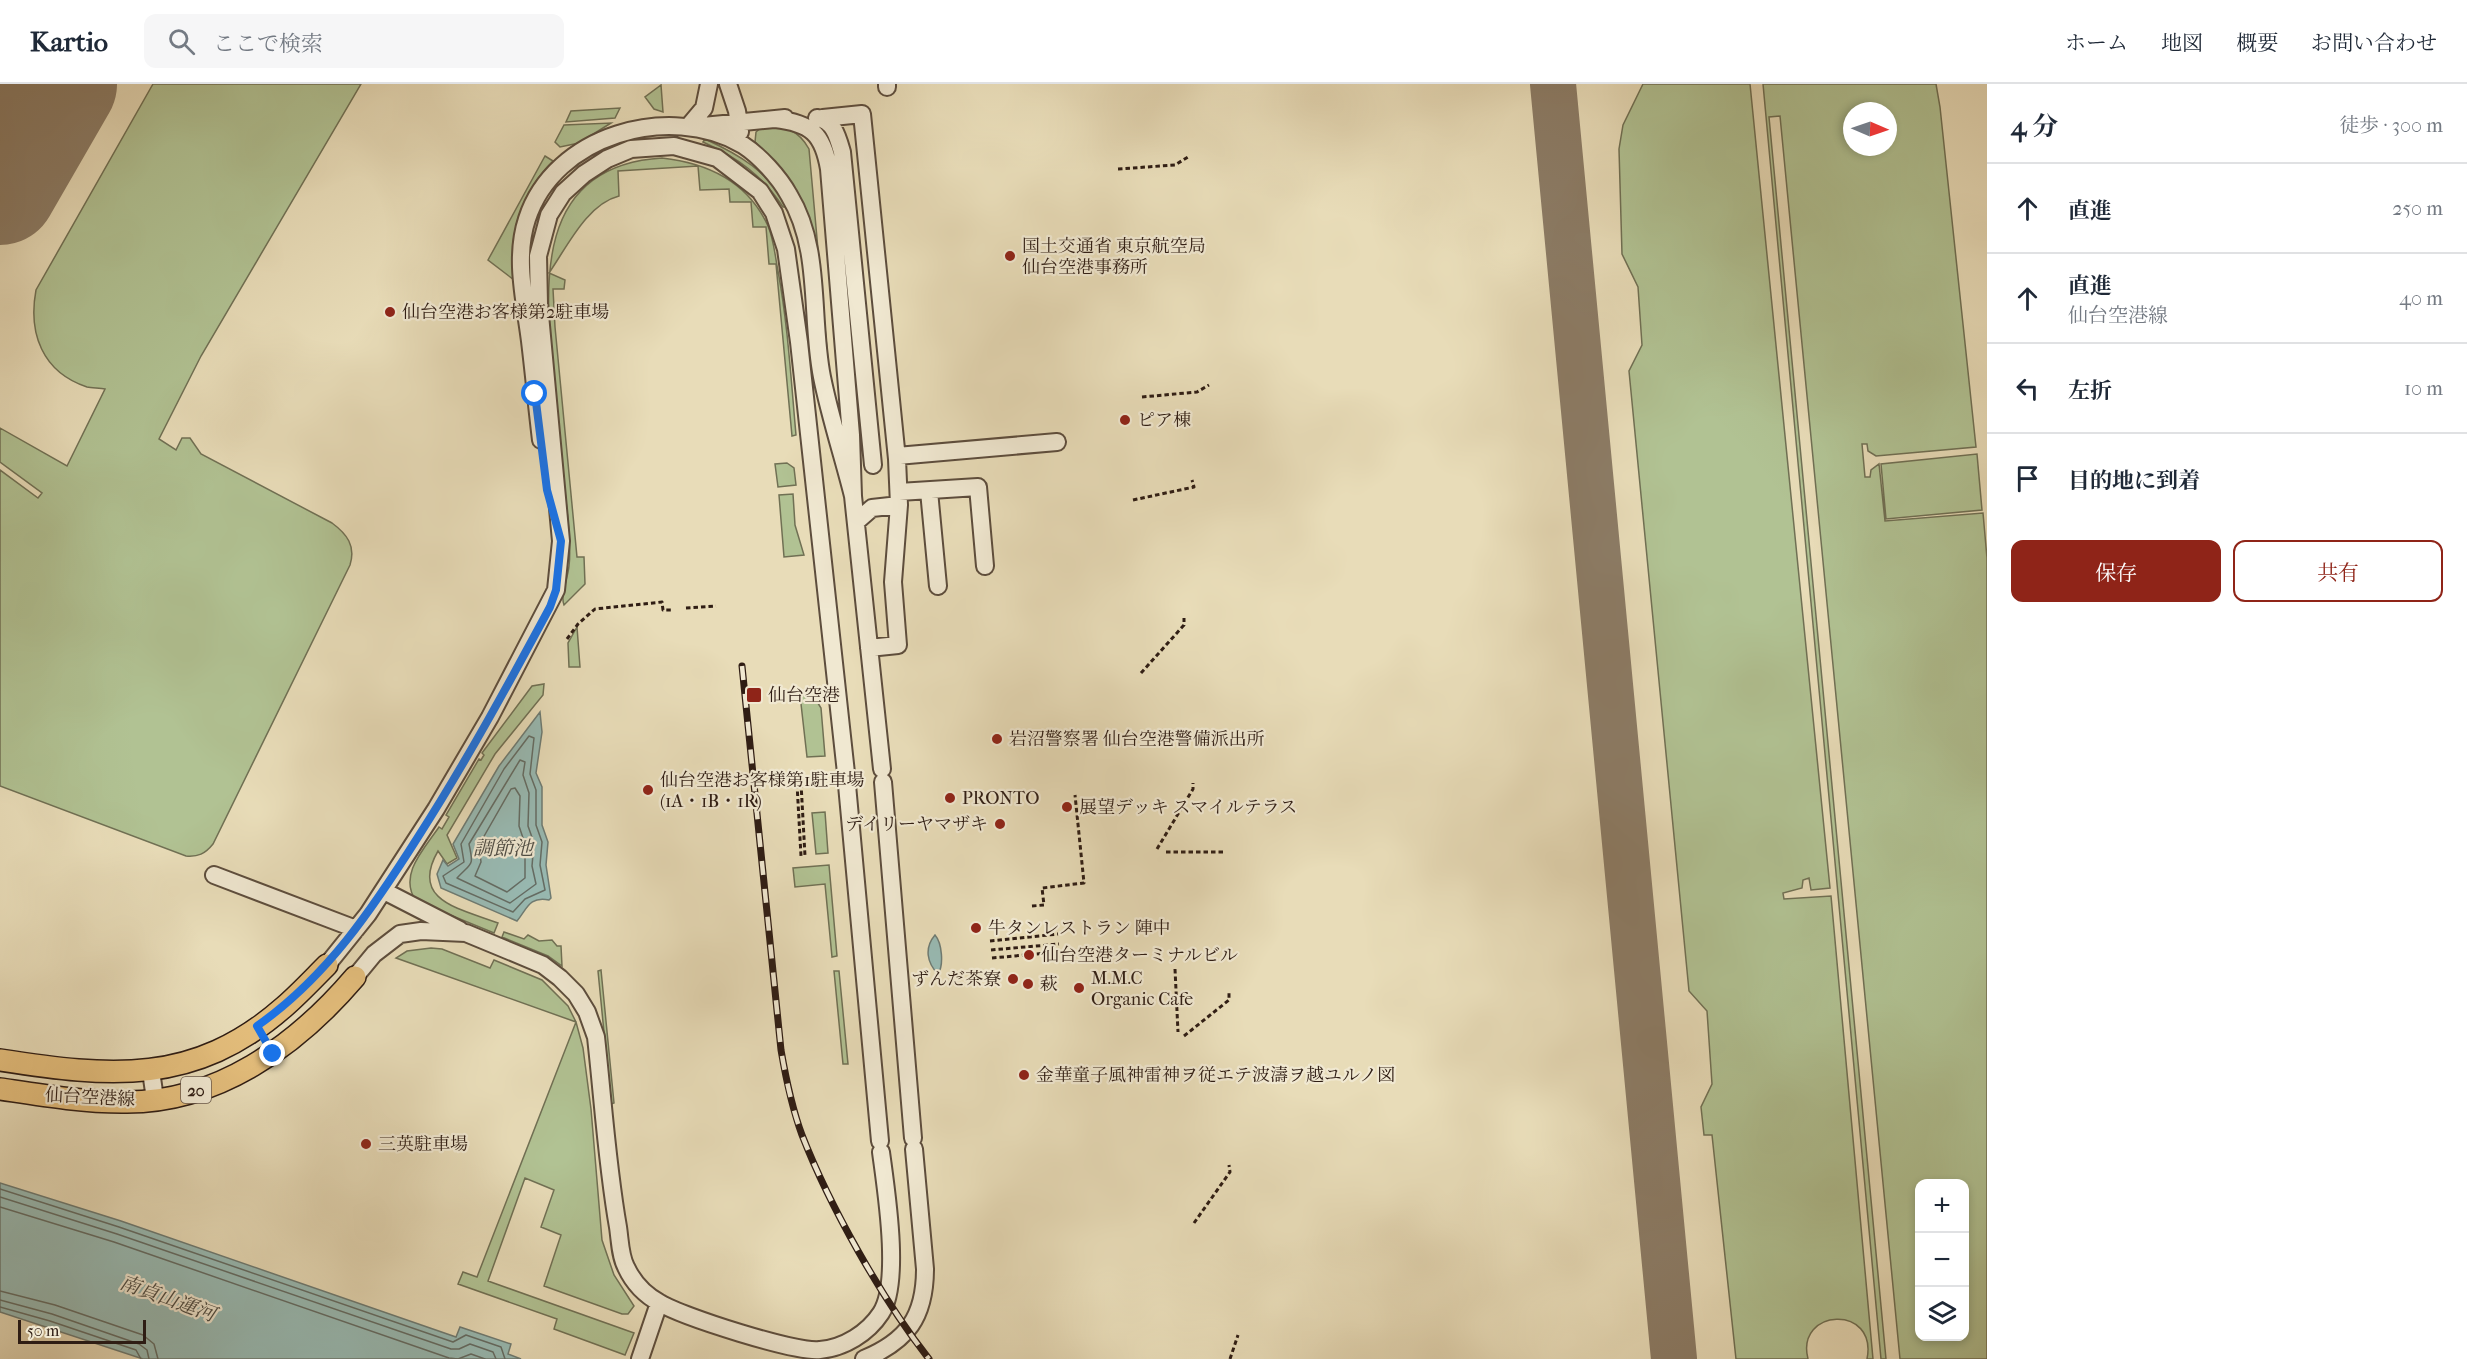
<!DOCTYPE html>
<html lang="ja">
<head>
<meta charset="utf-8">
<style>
	:root { --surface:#fff; --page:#f6f6f7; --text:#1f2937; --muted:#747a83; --line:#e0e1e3; --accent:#8f2418 }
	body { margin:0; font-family:"IM FELL French Canon","Noto Serif JP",serif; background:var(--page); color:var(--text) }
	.controls { position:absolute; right:18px; bottom:18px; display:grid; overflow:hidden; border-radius:12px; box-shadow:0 3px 9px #0003 }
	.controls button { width:54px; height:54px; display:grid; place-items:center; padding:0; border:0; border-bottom:2px solid var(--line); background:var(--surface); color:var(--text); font:30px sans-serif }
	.compass { position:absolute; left:1843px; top:18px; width:54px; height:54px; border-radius:50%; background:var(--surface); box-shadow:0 3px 9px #0003; rotate:92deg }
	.scale { position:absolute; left:18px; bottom:15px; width:128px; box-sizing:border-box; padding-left:6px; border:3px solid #2f1d14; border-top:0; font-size:16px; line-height:21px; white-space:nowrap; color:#2f1d14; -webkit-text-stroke:4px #f0e8d1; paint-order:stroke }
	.stop { position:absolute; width:18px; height:18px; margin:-14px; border:4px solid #1a73e8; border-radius:50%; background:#fff }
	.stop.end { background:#1a73e8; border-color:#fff; box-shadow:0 2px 6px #0008 }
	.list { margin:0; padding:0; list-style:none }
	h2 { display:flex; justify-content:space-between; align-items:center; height:78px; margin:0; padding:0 24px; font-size:26px }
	h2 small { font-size:20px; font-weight:400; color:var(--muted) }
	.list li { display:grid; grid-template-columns:39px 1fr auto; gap:18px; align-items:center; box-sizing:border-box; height:90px; padding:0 24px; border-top:2px solid var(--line) }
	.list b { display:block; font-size:22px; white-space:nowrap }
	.list p { margin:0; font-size:20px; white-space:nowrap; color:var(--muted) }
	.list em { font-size:20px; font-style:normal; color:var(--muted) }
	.actions { display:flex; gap:12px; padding:18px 24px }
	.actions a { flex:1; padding:14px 0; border:2px solid var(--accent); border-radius:12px; text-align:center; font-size:21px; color:var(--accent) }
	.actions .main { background:var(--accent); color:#fff }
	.icon { flex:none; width:33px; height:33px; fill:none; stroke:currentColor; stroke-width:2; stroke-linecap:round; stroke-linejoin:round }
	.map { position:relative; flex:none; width:1987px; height:1275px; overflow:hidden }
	header { display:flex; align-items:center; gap:36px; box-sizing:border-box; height:84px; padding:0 30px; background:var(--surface); border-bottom:2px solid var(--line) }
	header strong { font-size:28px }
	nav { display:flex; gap:33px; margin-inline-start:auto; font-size:21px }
	.search { width:420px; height:54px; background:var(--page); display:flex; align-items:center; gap:15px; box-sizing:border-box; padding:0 21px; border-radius:12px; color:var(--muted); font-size:22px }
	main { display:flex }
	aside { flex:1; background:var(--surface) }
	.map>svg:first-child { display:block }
	.green { fill:#b1c293; stroke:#707054; stroke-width:1.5; fill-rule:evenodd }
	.water { fill:#98bab3; stroke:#6e7b73; stroke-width:1.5 }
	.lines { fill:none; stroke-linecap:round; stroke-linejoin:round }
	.shore { stroke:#646c64; stroke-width:1.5 }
	.taxiway { stroke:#8c7c66; stroke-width:46 }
	.runway { stroke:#8c7c66; stroke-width:114 }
	.minor-casing { stroke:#5d4d3d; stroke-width:20 }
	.major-casing { stroke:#2f1d14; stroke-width:24 }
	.path { stroke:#2f1d14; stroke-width:3; stroke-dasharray:4.5 3; stroke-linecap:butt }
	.minor { stroke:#f0e8d1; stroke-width:16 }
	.major { stroke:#e4be7c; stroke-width:21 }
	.rail-casing { stroke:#2f1d14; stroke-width:7 }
	.rail { stroke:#f0e8d1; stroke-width:4.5; stroke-dasharray:14; stroke-linecap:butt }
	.route { stroke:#1a73e8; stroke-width:8 }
	.poi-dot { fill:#8f2418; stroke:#f0e8d1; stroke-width:2 }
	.labels { text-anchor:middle; stroke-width:4.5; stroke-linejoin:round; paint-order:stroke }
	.shield { fill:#f0e8d1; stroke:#695a4d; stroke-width:1.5 }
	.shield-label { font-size:16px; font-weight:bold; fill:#2f1d14 }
	.poi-label { font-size:18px; fill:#2f1d14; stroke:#f0e8d1; text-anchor:start }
	.street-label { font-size:18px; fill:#2f1d14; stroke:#f0e8d1 }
	.water-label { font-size:20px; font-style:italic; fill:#4e4c44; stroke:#f0e8d1 }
</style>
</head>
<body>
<header>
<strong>Kartio</strong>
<div class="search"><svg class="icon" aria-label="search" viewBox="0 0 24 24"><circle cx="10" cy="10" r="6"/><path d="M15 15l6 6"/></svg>ここで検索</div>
<nav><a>ホーム</a><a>地図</a><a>概要</a><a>お問い合わせ</a></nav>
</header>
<main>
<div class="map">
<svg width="1987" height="1275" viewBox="0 0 1987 1275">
	<rect width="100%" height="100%" fill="#e8dcb8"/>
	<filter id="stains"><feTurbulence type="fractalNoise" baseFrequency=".00333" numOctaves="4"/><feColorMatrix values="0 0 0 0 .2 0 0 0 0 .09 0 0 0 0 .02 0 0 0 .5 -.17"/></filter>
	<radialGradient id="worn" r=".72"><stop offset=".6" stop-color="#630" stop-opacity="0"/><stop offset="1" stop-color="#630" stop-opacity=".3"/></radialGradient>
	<!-- green -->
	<path class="green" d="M153 0H361L201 272 159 355 176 366 182 354H190L201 370 332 439C347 450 356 462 350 481L213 760C205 770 198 773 186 772L0 702V386L38 414 42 409 0 378V344L67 382 105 305C100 304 92 304 87 303 42 288 28 249 36 206Z
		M1643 0H1750L1830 804 1811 806 1809 794 1803 796 1802 804 1783 809 1784 815 1831 812 1873 1275H1867C1878 1220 1795 1224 1808 1275H1736L1712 1051H1704L1701 1023 1712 1000 1707 927 1689 907 1629 287 1642 261 1638 203 1622 170 1619 65 1623 41Z
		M1763 0H1936L1940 23 1976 363 1876 372 1868 367 1867 360H1862L1865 393H1870L1871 386 1879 380 1885 437 1983 429 1987 474V1275H1900L1780 32 1769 33 1886 1275H1881ZM1852 27H1888V63H1852ZM1920 1100H1964V1252H1920Z
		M661 1 663 28 654 25 645 13Z
		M620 24 615 34 566 38 571 27Z
		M611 39 579 59 560 63 555 58 564 41Z
		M763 42C784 42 798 45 809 65L829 288 810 136 788 93 755 58 756 48Z
		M705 55C738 70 770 88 786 123H783C762 91 738 74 703 58Z
		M545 72 553 77C521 109 507 151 514 196L488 176Z
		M662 74C707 79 748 98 768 142 774 156 775 172 778 187 788 241 791 296 796 351L792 352 776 180H769L766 143H753L751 118H730L729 105 700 106 698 82 618 87 619 112C587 120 567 163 549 189L565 196 564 205H553L555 243 577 473H584L585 500 564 521C560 511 568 494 569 482 571 466 569 452 568 436 563 391 559 346 554 300 545 205 531 82 662 74Z
		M1977 370 1982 426 1886 435 1881 380Z
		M787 379 794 384 796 401 778 403 775 380Z
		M793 410 795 441 804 471 784 473 779 411Z
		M577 543 580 583H569L568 559Z
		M544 600 543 611 495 670 447 751 457 774 447 780 438 767C409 817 461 825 498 839L494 849 416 817C398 791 424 765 439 743L442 745 449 733 446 731 479 675 481 676 484 671 482 669 532 602Z
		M800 611H813L821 624 825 672 807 673Z
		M825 728 828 769 816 770 812 729Z
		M829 781 837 872 832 873 825 800 795 803 793 784Z
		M504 848 524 855 528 851 539 857 552 856 557 862H561L562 882 548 872 502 853Z
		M431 864 442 865 490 884 494 876 542 896 568 922 576 938 583 964 591 1025 602 1156 614 1191 634 1222 628 1230H622L544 1202 561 1151 541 1143 554 1106 525 1094 488 1197 634 1249 625 1271 554 1245 557 1235 458 1200 463 1188 477 1193 576 938 396 874 407 867Z
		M601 886 614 1019 611 1020 598 887Z
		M834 887H839L848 980H843Z"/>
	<!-- water -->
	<path class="water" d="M540 628 542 648 536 689 542 703V741L548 758 546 781 551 814 549 816C529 812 527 825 517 837L441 804 437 790 443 776 448 782 459 775 453 760 499 682Z
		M935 851C942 859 944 881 938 890 927 879 924 864 935 851Z
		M0 1099 121 1137 456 1253 460 1243 511 1260 508 1270 521 1275H143L0 1228Z"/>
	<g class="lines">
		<!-- shore -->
		<path class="shore" d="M529 652 534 654 530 690 536 706V741L542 758 540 781 545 806 525 815 513 828 446 799 443 792 464 778 461 760 504 685Z
			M520 676 525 678 523 691 529 709 528 742 534 759 532 782 536 800 510 819 457 794C472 778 474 783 469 760Z
			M515 704 520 712 519 742 525 760V794L507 808 475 792 481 778 479 761 511 705Z
			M0 1105 119 1143 453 1258 466 1251 501 1263 505 1275
			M0 1113 117 1150 451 1265H459L470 1260 493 1268 496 1275
			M0 1123 114 1158 449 1274 458 1275 471 1270 485 1275
			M0 1207 55 1221 143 1251 154 1260 158 1275
			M0 1216 52 1230 139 1260 147 1266 149 1275
			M0 1223 50 1237 136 1266 141 1275"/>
		<!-- taxiway -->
		<path class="taxiway" d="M1553 0 1674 1275"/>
		<!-- runway -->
		<path class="runway" d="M0 104 60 0"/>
		<defs>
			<path id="minor" d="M728 0 737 27 740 48
				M887 0V3
				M817 34C834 36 838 54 842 68L873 381
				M823 34 862 30 897 375 899 421 893 498 898 561 869 564
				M775 35C811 39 823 50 829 85L851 351 853 412 882 685
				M703 42 785 34
				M688 43 704 24 709 0
				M541 356C537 323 534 290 530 257 525 217 514 174 527 135 554 51 669 18 743 61 760 72 779 93 789 111 822 165 810 233 822 293 830 333 843 372 853 412
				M897 372 1057 358
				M929 407 938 502
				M899 408 978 403 985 482
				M856 438 872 424 899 421
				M883 698 913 1054
				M847 701 880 1057
				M214 791 356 845
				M384 807 460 846
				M327 881 368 830 436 725 490 633 556 506 561 457 539 220 538 172 549 131 563 109 584 90 607 75 631 65 674 62 717 74 760 107 774 129 786 165 799 258 846 689
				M355 893 374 870 400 850 421 847 466 849 543 881 560 894 576 910 587 928 596 953C603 1016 607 1081 618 1143 620 1156 620 1172 626 1183 633 1198 645 1211 660 1219 683 1233 796 1269 820 1266 844 1264 868 1249 881 1229 901 1198 886 1106 881 1068
				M151 987 155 1015
				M640 1275 659 1219
				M864 1275C907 1257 925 1233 925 1185L914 1065"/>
			<path id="major" d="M0 976C110 993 194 1002 284 923 299 910 313 895 327 881
				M0 1005C40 1011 81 1018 122 1018 217 1020 297 961 355 893"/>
		</defs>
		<!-- minor casing -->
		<use href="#minor" class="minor-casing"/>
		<!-- major casing -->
		<use href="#major" class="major-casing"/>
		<!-- path -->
		<path class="path" d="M1118 85 1175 81 1188 73
			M1142 313 1197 308 1209 301
			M1133 416 1194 403 1192 396
			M686 524 716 522
			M567 555 578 540 595 525 662 518 663 526H671
			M1141 589 1184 541V534
			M801 699 805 772
			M797 700 801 772
			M1157 765 1193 705V699
			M1166 768H1224
			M1032 822 1044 821 1042 804 1084 799 1075 711
			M990 857 1058 850
			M991 866 1059 860
			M992 874 1059 868
			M1175 885 1178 948
			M1184 952 1229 916V909
			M1194 1139 1230 1088 1229 1081
			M1230 1275 1238 1251"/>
		<!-- minor -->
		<use href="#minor" class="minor"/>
		<!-- major -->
		<use href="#major" class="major"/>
		<defs>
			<path id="rail" d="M742 582 781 966C786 995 792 1024 802 1051 830 1123 882 1215 929 1275"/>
		</defs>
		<!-- rail casing -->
		<use href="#rail" class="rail-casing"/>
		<!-- rail -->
		<use href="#rail" class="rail"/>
	</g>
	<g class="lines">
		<!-- route -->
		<path class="route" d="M273 970 257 942C327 893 373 824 418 753 466 678 508 601 550 523L556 506 561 457 547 406 535 310"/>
	</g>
	<!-- markers -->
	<g class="poi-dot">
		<circle cx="1010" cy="172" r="6"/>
		<circle cx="390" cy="228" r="6"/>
		<circle cx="1125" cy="336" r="6"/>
		<rect x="746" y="603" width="16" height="16" rx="3"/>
		<circle cx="997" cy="655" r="6"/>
		<circle cx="648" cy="706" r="6"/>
		<circle cx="950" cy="714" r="6"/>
		<circle cx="1067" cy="723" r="6"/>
		<circle cx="1000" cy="740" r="6"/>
		<circle cx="976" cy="844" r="6"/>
		<circle cx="1029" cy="871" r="6"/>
		<circle cx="1013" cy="895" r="6"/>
		<circle cx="1028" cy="900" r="6"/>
		<circle cx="1079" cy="904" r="6"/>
		<circle cx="1024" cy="991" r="6"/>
		<circle cx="366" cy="1060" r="6"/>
	</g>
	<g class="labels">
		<!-- shield labels -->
		<rect class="shield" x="181" y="993" width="30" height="26" rx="4.5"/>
		<g class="shield-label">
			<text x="196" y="1012">20</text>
		</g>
		<!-- poi labels -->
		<g class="poi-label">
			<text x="1022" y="168">国土交通省 東京航空局<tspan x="1022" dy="21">仙台空港事務所</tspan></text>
			<text x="402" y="234">仙台空港お客様第2駐車場</text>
			<text x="1137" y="342">ピア棟</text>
			<text x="768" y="617">仙台空港</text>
			<text x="1009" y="661">岩沼警察署 仙台空港警備派出所</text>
			<text x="660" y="702">仙台空港お客様第1駐車場<tspan x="660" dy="21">(1A・1B・1R)</tspan></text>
			<text x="962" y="720">PRONTO</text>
			<text x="1079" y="729">展望デッキ スマイルテラス</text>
			<text x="988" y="746" text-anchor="end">デイリーヤマザキ</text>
			<text x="988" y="850">牛タンレストラン 陣中</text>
			<text x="1041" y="877">仙台空港ターミナルビル</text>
			<text x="1091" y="900">M.M.C<tspan x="1091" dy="21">Organic Cafe</tspan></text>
			<text x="1001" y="901" text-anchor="end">ずんだ茶寮</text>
			<text x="1040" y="906">萩</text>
			<text x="1036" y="997">金華童子風神雷神ヲ従エテ波濤ヲ越ユルノ図</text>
			<text x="378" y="1066">三英駐車場</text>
		</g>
		<!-- street labels -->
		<g class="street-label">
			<text transform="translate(90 1013) rotate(3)" y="6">仙台空港線</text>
		</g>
		<!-- water labels -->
		<g class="water-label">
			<text x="503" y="771">調節池</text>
			<text transform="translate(168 1214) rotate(20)" y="7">南貞山運河</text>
		</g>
	</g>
	<rect width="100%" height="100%" filter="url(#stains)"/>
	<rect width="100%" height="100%" fill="url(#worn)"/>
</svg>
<div class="controls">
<button>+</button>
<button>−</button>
<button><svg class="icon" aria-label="layers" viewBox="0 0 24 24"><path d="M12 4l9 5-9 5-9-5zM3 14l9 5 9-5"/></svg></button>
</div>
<svg class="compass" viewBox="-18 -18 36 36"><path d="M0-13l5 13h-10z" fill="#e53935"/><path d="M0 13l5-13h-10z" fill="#747a83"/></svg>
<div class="scale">50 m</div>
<div class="stop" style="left:535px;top:310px"></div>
<div class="stop end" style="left:273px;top:970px"></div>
</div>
<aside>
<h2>4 分<small>徒歩 · 300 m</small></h2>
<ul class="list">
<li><svg class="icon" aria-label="ahead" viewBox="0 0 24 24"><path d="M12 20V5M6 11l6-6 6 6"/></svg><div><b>直進</b></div><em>250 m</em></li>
<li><svg class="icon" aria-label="ahead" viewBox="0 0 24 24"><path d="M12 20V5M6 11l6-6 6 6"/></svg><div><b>直進</b><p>仙台空港線</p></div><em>40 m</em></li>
<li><svg class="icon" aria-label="left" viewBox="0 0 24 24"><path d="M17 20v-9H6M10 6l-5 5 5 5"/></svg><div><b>左折</b></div><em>10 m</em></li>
<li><svg class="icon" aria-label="arrive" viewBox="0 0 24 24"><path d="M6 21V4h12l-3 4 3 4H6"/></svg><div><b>目的地に到着</b></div></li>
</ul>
<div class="actions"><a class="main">保存</a><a>共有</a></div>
</aside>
</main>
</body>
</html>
